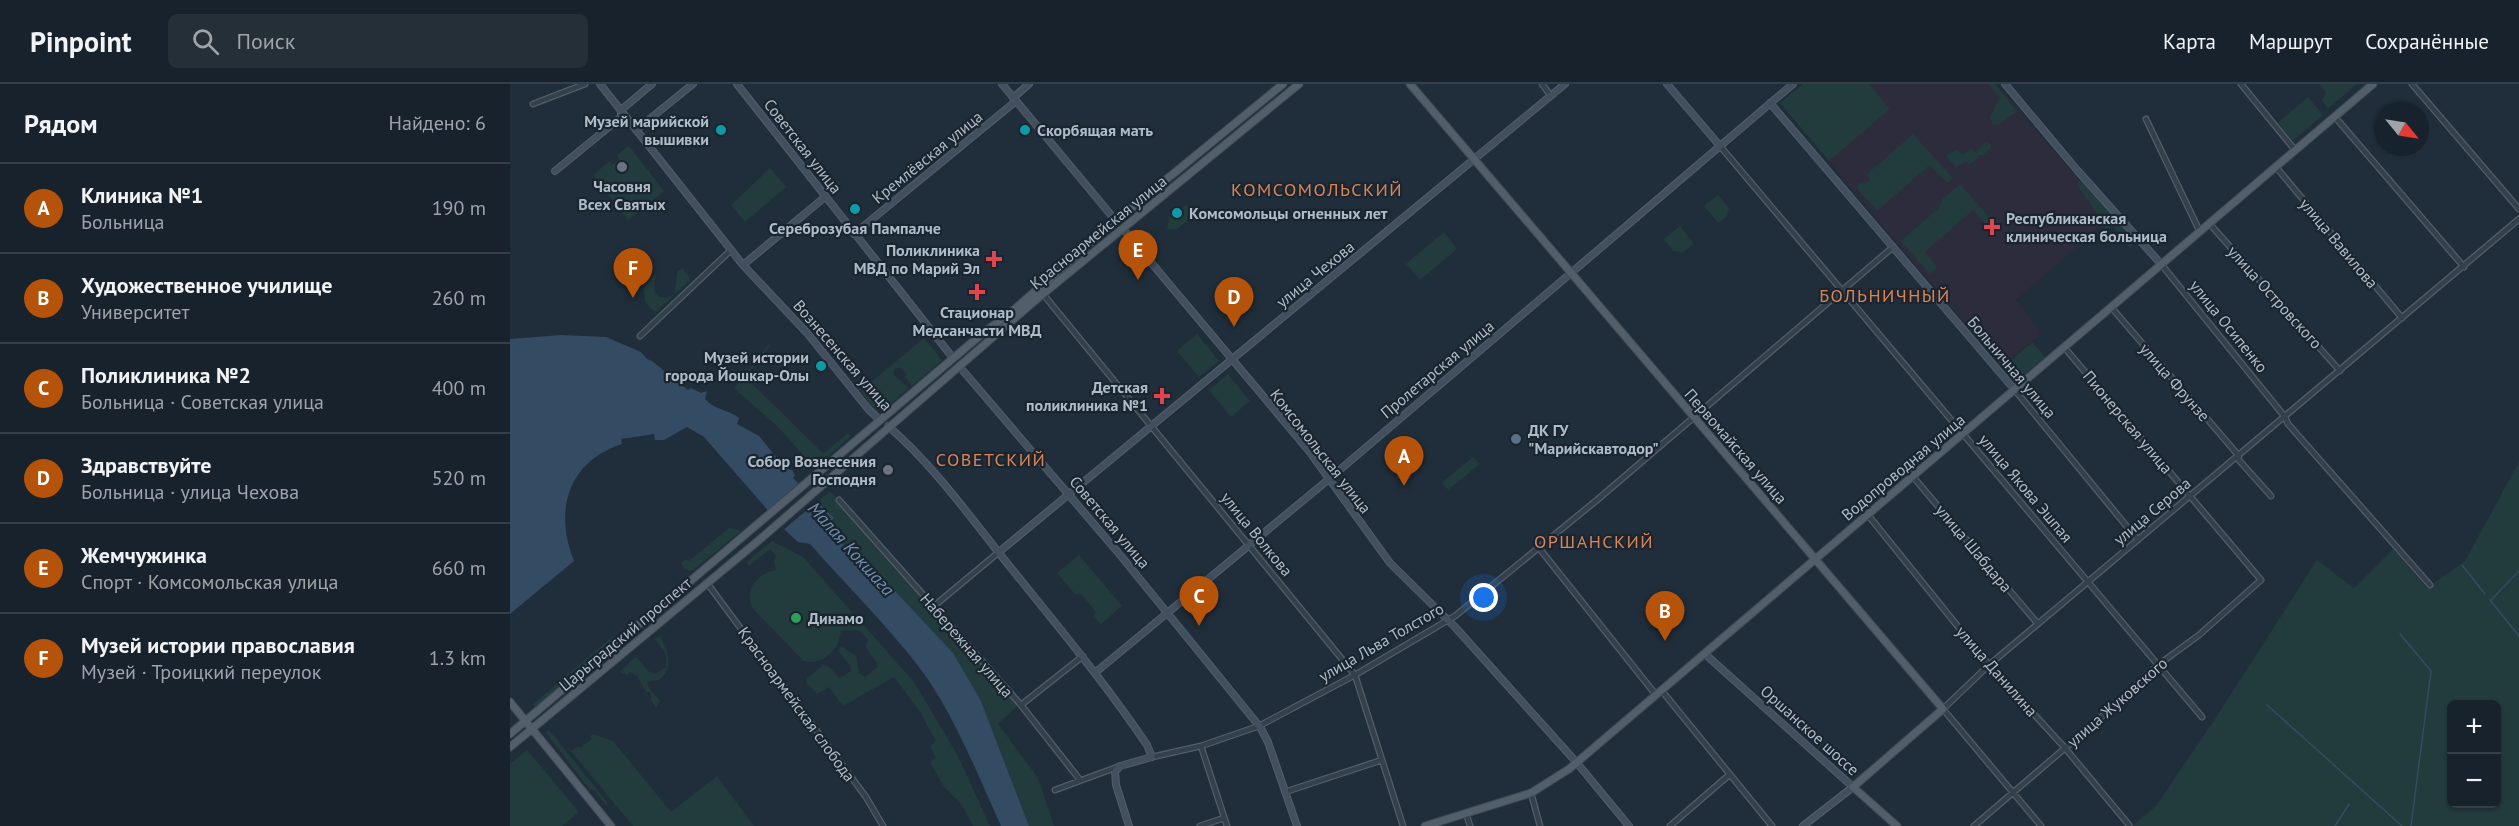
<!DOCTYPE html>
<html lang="ru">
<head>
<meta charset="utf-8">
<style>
	:root { --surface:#18222c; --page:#252f38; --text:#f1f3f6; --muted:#9fa4a9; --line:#363f48; --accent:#b45309 }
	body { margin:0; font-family:"PT Sans",sans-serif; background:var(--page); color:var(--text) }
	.controls { position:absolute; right:18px; bottom:18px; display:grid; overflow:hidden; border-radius:9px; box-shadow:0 2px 4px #0004 }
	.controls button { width:54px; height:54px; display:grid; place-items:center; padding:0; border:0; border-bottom:2px solid var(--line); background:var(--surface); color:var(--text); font:30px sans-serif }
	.compass { position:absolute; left:1865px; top:18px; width:54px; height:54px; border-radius:50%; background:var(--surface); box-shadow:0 2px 4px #0004; rotate:120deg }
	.you { position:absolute; left:974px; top:514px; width:21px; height:21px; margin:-15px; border:4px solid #fff; border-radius:50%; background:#1a73e8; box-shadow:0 0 0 9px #1a73e833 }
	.badge { display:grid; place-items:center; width:39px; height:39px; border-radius:50%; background:var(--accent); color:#fff; font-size:20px; font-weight:700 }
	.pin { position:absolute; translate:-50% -50px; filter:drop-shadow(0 2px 3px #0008) }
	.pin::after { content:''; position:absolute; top:32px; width:21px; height:18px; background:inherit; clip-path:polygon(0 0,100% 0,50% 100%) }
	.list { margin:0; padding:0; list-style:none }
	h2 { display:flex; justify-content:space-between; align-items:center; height:78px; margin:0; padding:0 24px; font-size:26px }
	h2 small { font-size:20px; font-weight:400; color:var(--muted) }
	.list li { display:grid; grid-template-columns:39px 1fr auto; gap:18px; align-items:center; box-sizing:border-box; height:90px; padding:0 24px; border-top:2px solid var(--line) }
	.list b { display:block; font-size:22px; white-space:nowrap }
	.list p { margin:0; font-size:20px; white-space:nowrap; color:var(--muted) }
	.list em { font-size:20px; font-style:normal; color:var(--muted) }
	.icon { flex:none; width:33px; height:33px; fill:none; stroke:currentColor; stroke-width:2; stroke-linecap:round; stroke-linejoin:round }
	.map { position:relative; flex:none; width:2009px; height:742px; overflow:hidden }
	header { display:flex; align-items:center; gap:36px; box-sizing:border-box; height:84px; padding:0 30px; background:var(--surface); border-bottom:2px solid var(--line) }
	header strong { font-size:28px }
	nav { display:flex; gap:33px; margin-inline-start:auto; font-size:21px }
	.search { width:420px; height:54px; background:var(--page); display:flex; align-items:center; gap:15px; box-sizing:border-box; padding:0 21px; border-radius:9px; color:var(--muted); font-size:22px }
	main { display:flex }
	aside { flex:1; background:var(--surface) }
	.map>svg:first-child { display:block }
	.medical { fill:#2d2c3c }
	.green { fill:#223b3c; fill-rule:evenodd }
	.water { fill:#334b63 }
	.pier { fill:#202e3b }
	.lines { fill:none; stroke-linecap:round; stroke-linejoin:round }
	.stream { stroke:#334b63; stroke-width:1.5 }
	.street-casing { stroke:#525e69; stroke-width:7 }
	.secondary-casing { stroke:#525e69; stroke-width:8 }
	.primary-casing { stroke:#3e4954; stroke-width:9 }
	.street { stroke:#34404b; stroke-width:4.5 }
	.secondary { stroke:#424f5e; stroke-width:6 }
	.primary { stroke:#525f6b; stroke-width:7 }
	.culture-dot { fill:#0f9aa8; stroke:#1a2530; stroke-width:2 }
	.worship-dot { fill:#6b7280; stroke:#1a2530; stroke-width:2 }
	.health-dot { fill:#e0444e; stroke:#1a2530; stroke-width:2 }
	.service-dot { fill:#5c6f8a; stroke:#1a2530; stroke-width:2 }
	.leisure-dot { fill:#2e9e5b; stroke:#1a2530; stroke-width:2 }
	.labels { text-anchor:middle; stroke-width:4.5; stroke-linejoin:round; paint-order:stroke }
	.poi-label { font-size:16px; font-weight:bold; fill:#afbbc7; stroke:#1a2530; text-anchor:end }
	.street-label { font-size:16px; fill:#afbbc7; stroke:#1a2530 }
	.neighbourhood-label { font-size:18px; letter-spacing:1.5px; fill:#d98558; stroke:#1a2530 }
	.water-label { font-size:18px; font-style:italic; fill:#6e8eac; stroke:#1a2530 }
</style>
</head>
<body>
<header>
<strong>Pinpoint</strong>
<div class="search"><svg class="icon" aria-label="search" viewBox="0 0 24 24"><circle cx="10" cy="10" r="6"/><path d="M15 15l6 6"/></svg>Поиск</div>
<nav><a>Карта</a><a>Маршрут</a><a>Сохранённые</a></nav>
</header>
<main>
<aside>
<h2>Рядом<small>Найдено: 6</small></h2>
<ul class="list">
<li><span class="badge">A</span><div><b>Клиника №1</b><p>Больница</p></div><em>190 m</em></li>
<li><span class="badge">B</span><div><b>Художественное училище</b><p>Университет</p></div><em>260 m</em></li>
<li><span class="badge">C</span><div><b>Поликлиника №2</b><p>Больница · Советская улица</p></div><em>400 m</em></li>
<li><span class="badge">D</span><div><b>Здравствуйте</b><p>Больница · улица Чехова</p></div><em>520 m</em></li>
<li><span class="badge">E</span><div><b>Жемчужинка</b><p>Спорт · Комсомольская улица</p></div><em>660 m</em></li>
<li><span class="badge">F</span><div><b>Музей истории православия</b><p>Музей · Троицкий переулок</p></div><em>1.3 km</em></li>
</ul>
</aside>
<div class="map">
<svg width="2009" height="742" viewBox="0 0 2009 742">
	<rect width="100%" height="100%" fill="#202e3b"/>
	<!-- medical -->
	<path class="medical" d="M1293 0H1486L1601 133 1506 216 1532 249 1491 282 1270 19Z"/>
	<!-- green -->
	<path class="green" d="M1293 0H1359L1380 25 1319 77 1270 19Z
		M1478 0H1485L1507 27 1489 41 1482 40 1480 33 1490 13Z
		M1809 0H1847L1818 25 1812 16 1816 9Z
		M1798 13 1813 31 1783 57 1768 39Z
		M1403 50 1443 94 1437 99 1420 81 1367 127 1346 103 1351 98 1354 100 1360 95 1357 90Z
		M1476 58 1481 60V64L1472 72 1468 71 1469 73 1459 81 1456 77 1446 84 1436 72 1447 65 1453 71 1461 64 1467 70V66Z
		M119 62 154 107 118 136 83 91 100 77 103 80 109 76 107 71Z
		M260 84 276 103 235 138 221 121Z
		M1571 94 1626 156 1620 164 1603 142 1595 147 1590 134 1567 101Z
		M1450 100 1483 137 1477 142 1463 126 1415 168 1427 183 1420 190 1391 157 1430 123 1432 115Z
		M1208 111 1219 124 1217 132 1208 139 1194 122Z
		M675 121 691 125 666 146 657 145 659 134 663 131 665 133Z
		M1170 142 1184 160 1173 168 1163 167 1154 155Z
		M934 148 947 165 910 196 896 180Z
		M172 184 179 193V197L147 227H144L135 218 134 204 146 189 144 207 149 213 158 214 165 209 167 188Z
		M687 250 709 277 689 293 667 267Z
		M414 254 432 276 402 302 395 293 397 291 391 284H385L383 290 399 304 376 324 365 328 339 290H344L343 295 361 316 368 310 359 300Z
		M1522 258 1535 273 1503 300 1490 286Z
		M259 260 261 261 235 293 312 368 314 369 338 349 341 352 314 376 308 374 301 380 267 342 224 304Z
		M718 290 740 317 721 333 699 306Z
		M963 373 970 380 938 406 932 398Z
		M2009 378V742H1622L1646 722 1703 638 1807 476 1844 504 1883 465 1917 504 1955 477ZM1942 620H1986V720H1942Z
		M320 407 422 522 420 525 428 534 431 532 508 621 488 640 528 694 544 742H519L471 617 379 502 373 506 317 441 323 434 308 417Z
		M219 444 231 447 182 487 174 485 171 479 176 475 179 477Z
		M262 457 293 473 404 598 448 672 480 742H463L452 721 434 703 420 678 426 674 420 662 426 657 410 628 384 593 333 622 319 603 307 610 296 598 297 594 313 581 319 583 330 594 341 587 340 581 328 567 331 562 346 572 349 589 355 593 368 583C367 574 356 570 356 561L358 556 349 546 331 547C329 565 313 582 294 577L245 527C231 509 247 489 266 486L264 477 266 472 260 465 239 482 237 478Z
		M569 471 612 522 591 540 583 533 586 528 572 511 565 510 547 489Z
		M104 551 105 557 25 623 23 620Z
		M150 551C156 566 166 582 150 595 146 598 141 595 137 598L139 604 150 617 146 624 141 616 140 608H136L127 592 120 588 117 591 110 588 126 572 138 587 145 590 156 583V570L145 555Z
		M39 646 98 719 96 721 84 706H80L37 650 36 648Z
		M83 650 103 657 161 728 207 692 244 742H123L61 667 68 662 70 664 82 655 80 652Z
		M17 666 69 728 52 742H0V680Z"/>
	<!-- water -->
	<path class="water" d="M51 251 96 253 131 268 137 275 142 277 178 306 181 304 191 309 197 307 195 315C204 326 218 325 229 334L227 340 249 352 276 385 282 386 285 391 283 394 324 434 317 442 373 506 379 502 386 508 443 569 471 617 519 742H491C468 691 443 628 409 583 376 540 336 501 300 460L288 458 276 447 194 353 177 343 154 356H145L144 350 111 355 112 360C57 378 44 427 64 477L0 530V255Z"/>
	<!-- pier -->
	<path class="pier" d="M291 397 310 415 272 447 256 428Z"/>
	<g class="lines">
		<!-- stream -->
		<path class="stream" d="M1952 481 1975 510
			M1980 516 2009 552
			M1981 516 2009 487
			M1890 550 1921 587 1901 742
			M1757 621 1892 742
			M1825 742 1839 720"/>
		<defs>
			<path id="street" d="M1032 0 1041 12
				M1731 0 1785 66
				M1902 0 2009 125
				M23 20 75 0
				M1825 33 1954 183
				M1636 35 1690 148
				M1210 62 1692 633
				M1766 83 1892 234
				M1699 139 1830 287
				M1651 180 1775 333 1778 340 1920 501
				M533 210 845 591 893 742
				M1601 223 1729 372
				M130 252 221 166
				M1504 305 1628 456
				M1727 374 1761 412
				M1399 388 1528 540
				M329 416 511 621 570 696
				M1358 431 1479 581 1555 664 1619 741
				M1029 464 1146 611
				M197 499 356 713 373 742
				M424 522 489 468
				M1152 607 1262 742
				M511 621 573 572
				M691 662 717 742
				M642 673 691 662 749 642 845 591 945 532 1087 416 1383 163
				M545 706 610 682
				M775 708 872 676
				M1021 709 1030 742
				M956 729 960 742
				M690 742 714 734
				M1160 742 1219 691
				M1464 742 1603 623 1648 581 1689 551 1751 496 1554 263
				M1531 742 1433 625 1479 581 2009 135"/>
			<path id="secondary" d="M90 0 233 181 298 250 359 326 370 336
				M227 0 443 274
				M492 0 606 137
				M1157 0 1210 62
				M1495 0 1567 86 1651 180
				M503 14 519 0
				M1260 19 1504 305
				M111 26 142 0
				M126 46 183 0
				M45 87 111 33V27
				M613 145 799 367 880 479 945 543 1067 679 1119 742
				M344 150 506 17
				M233 181 315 113
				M449 282 611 472 750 643 758 658 787 742
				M378 342C421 379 455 426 489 469 540 533 592 594 637 661L642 673 610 682 605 688 606 701 619 742
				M489 468 1055 0
				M1195 570 1343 703
				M586 588 819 395 1283 0
				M1293 742 1343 703"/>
			<path id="primary" d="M900 0 1433 625 1343 703 1387 742
				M0 618 101 742
				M0 650 473 249 498 231 597 144 773 0
				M0 663 248 457 528 214 789 0
				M915 742 1021 709 1059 685 1863 0"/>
		</defs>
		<!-- street casing -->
		<use href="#street" class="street-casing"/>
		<!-- secondary casing -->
		<use href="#secondary" class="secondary-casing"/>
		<!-- primary casing -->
		<use href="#primary" class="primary-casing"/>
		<!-- street -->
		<use href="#street" class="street"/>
		<!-- secondary -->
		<use href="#secondary" class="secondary"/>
		<!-- primary -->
		<use href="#primary" class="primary"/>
	</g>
	<!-- markers -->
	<g class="culture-dot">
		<circle cx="211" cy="46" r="6"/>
		<circle cx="515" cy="46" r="6"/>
		<circle cx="345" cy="125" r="6"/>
		<circle cx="667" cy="129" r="6"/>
		<circle cx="311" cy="282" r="6"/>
	</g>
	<g class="worship-dot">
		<circle cx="112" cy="83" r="6"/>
		<circle cx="378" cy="386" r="6"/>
	</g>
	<g class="health-dot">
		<path d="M1479 134h6v6h6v6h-6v6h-6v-6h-6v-6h6z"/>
		<path d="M481 166h6v6h6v6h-6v6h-6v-6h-6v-6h6z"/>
		<path d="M464 199h6v6h6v6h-6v6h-6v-6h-6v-6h6z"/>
		<path d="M649 303h6v6h6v6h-6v6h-6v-6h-6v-6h6z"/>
	</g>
	<circle class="service-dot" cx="1006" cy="355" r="6"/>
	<circle class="leisure-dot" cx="286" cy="534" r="6"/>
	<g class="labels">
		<!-- poi labels -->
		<g class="poi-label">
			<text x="199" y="43">Музей марийской<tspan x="199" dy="18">вышивки</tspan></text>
			<text x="527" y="52" text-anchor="start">Скорбящая мать</text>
			<text x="112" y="108" text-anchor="middle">Часовня<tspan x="112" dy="18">Всех Святых</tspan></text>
			<text x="679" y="135" text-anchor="start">Комсомольцы огненных лет</text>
			<text x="1496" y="140" text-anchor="start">Республиканская<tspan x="1496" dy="18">клиническая больница</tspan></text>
			<text x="345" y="150" text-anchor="middle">Сереброзубая Пампалче</text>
			<text x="470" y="172">Поликлиника<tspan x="470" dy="18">МВД по Марий Эл</tspan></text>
			<text x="467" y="234" text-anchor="middle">Стационар<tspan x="467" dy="18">Медсанчасти МВД</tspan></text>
			<text x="299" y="279">Музей истории<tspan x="299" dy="18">города Йошкар-Олы</tspan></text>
			<text x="638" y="309">Детская<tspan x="638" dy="18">поликлиника №1</tspan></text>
			<text x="1018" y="352" text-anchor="start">ДК ГУ<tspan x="1018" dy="18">"Марийскавтодор"</tspan></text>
			<text x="366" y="383">Собор Вознесения<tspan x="366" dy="18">Господня</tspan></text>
			<text x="298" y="540" text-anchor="start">Динамо</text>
		</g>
		<!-- street labels -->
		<g class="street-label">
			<text transform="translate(293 62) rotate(52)" y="6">Советская улица</text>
			<text transform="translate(417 73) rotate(-39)" y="6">Кремлёвская улица</text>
			<text transform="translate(588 148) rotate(-39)" y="6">Красноармейская улица</text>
			<text transform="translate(1829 159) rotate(50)" y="6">улица Вавилова</text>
			<text transform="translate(805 190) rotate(-39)" y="6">улица Чехова</text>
			<text transform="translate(1765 213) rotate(48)" y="6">улица Островского</text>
			<text transform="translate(1719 242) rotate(51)" y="6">улица Осипенко</text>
			<text transform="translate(333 271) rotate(49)" y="6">Вознесенская улица</text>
			<text transform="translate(1502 283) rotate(50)" y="6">Больничная улица</text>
			<text transform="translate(927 285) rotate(-40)" y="6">Пролетарская улица</text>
			<text transform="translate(1665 298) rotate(49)" y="6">улица Фрунзе</text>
			<text transform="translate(1618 338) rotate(50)" y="6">Пионерская улица</text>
			<text transform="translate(1226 362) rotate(49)" y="6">Первомайская улица</text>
			<text transform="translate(811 367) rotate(52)" y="6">Комсомольская улица</text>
			<text transform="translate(1393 383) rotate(-40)" y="6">Водопроводная улица</text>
			<text transform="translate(1516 404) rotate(50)" y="6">улица Якова Эшпая</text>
			<text transform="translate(1642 427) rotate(-40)" y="6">улица Серова</text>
			<text transform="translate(600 438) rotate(50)" y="6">Советская улица</text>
			<text transform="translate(747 450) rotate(51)" y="6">улица Волкова</text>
			<text transform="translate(1464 464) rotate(50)" y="6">улица Шабдара</text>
			<text transform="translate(115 550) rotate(-40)" y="6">Царьградский проспект</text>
			<text transform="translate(871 558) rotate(-30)" y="6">улица Льва Толстого</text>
			<text transform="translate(457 561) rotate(49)" y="6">Набережная улица</text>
			<text transform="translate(1487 587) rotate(49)" y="6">улица Данилина</text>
			<text transform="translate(1607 618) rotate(-41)" y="6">улица Жуковского</text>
			<text transform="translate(287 620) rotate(54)" y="6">Красноармейская слобода</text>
			<text transform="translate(1300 646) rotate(42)" y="6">Оршанское шоссе</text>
		</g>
		<!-- neighbourhood labels -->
		<g class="neighbourhood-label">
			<text x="807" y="112">КОМСОМОЛЬСКИЙ</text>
			<text x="1375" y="218">БОЛЬНИЧНЫЙ</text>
			<text x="481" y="382">СОВЕТСКИЙ</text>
			<text x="1084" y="464">ОРШАНСКИЙ</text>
		</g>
		<!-- water labels -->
		<g class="water-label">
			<text transform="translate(341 465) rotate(48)" y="6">Малая Кокшага</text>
		</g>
	</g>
</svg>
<div class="controls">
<button>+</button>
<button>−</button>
</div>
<svg class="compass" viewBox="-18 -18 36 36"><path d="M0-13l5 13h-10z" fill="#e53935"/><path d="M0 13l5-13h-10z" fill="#9fa4a9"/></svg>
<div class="you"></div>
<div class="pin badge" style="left:894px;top:402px">A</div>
<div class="pin badge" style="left:1155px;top:557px">B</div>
<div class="pin badge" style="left:689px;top:542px">C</div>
<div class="pin badge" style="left:724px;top:243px">D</div>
<div class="pin badge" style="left:628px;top:196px">E</div>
<div class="pin badge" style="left:123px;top:214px">F</div>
</div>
</main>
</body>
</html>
